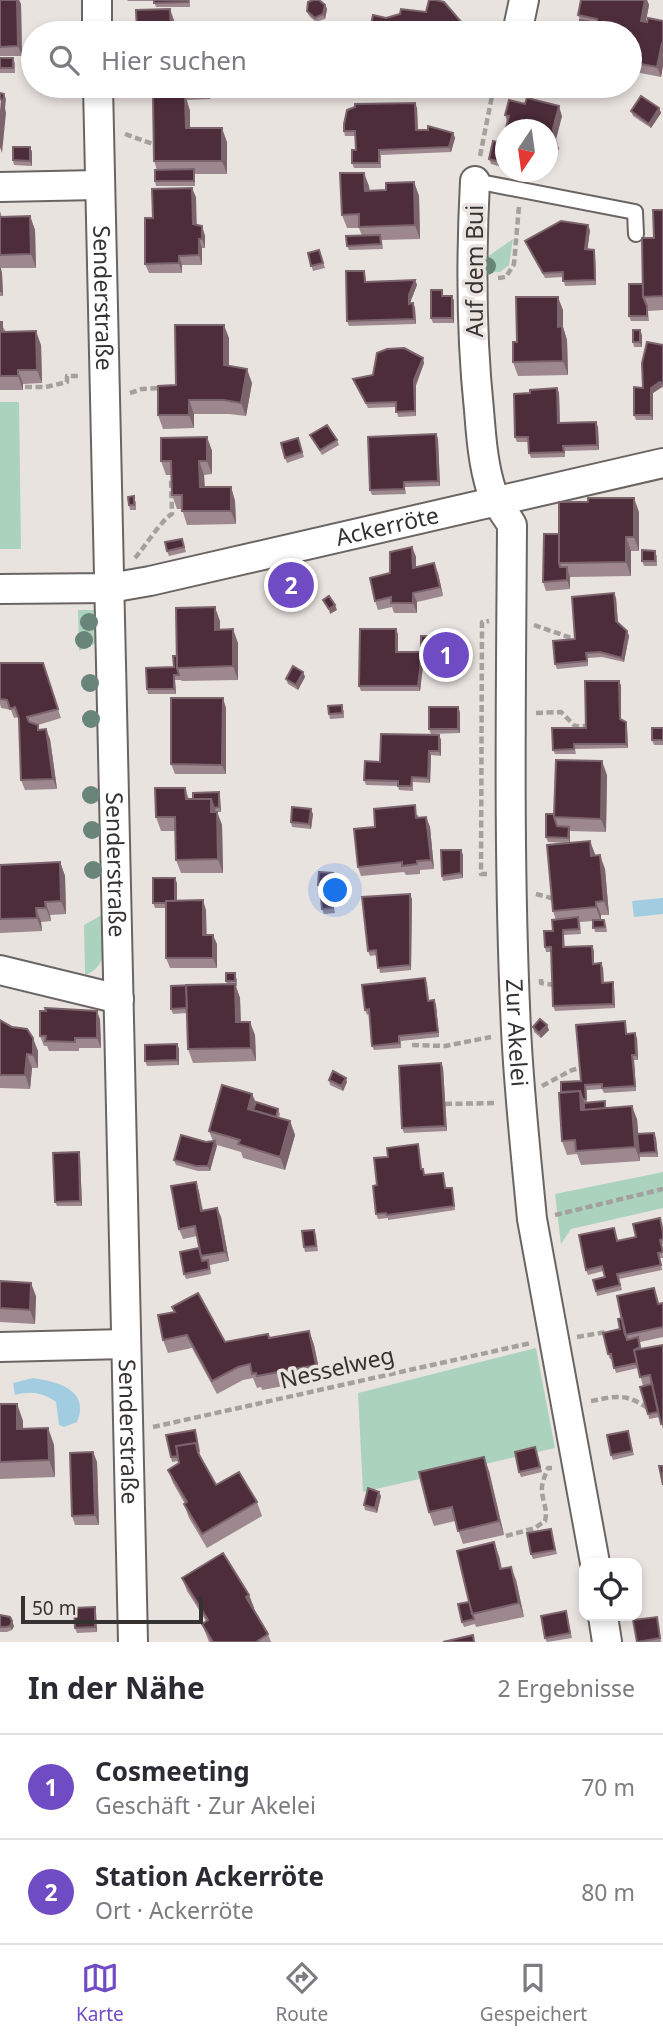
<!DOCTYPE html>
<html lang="de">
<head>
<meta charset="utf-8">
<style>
	:root { --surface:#fff; --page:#f7f7f7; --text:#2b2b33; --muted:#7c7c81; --line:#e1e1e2; --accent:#6f4bc4 }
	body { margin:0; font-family:"Noto Sans",sans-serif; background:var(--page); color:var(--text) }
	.controls { position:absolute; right:21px; bottom:21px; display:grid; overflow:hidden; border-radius:14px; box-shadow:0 4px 10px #0003 }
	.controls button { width:63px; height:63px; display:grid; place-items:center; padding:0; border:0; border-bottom:2px solid var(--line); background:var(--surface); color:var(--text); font:35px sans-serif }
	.compass { position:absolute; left:495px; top:119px; width:63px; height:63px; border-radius:50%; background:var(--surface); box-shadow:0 4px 10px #0003; rotate:193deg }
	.scale { position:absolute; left:21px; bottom:18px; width:182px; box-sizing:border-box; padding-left:7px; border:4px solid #353331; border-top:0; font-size:19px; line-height:24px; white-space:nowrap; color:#353331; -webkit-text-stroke:5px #e9e3e0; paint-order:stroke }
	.you { position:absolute; left:336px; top:891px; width:24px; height:24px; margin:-18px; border:5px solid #fff; border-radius:50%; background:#1a73e8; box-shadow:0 0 0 10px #1a73e833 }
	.badge { display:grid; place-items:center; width:46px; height:46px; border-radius:50%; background:var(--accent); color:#fff; font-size:23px; font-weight:700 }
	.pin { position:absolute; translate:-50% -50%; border:4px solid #fff; box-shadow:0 2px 7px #0006 }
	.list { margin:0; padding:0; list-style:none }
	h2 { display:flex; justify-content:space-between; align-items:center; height:91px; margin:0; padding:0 28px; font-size:30px }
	h2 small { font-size:23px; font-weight:400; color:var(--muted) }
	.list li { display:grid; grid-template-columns:46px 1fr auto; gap:21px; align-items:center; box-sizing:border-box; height:105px; padding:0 28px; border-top:2px solid var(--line) }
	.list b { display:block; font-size:26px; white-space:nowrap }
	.list p { margin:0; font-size:23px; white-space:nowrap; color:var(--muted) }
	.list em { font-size:23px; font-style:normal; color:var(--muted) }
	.icon { flex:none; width:38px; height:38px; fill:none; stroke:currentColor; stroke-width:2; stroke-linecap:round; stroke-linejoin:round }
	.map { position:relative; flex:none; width:663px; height:1642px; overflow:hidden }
	.search { position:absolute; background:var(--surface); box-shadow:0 4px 10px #0003; left:21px; right:21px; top:21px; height:77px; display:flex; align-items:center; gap:18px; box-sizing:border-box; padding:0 24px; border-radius:38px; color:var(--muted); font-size:26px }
	.sheet { height:301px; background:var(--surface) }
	nav { display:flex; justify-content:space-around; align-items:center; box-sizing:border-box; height:98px; border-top:2px solid var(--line); background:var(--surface); font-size:19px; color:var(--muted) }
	nav a { display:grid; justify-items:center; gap:4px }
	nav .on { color:var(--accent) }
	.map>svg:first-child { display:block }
	.green { fill:#abd2bc }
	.water { fill:#a2cde0 }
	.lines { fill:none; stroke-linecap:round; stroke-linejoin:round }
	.lane-casing { stroke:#6a6562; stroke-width:18 }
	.street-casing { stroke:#6a6562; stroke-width:32 }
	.path { stroke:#a4a09d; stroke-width:4.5; stroke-dasharray:7 3.5; stroke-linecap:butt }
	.lane { stroke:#fff; stroke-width:14 }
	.street { stroke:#fff; stroke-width:28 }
	.tree { fill:#698478 }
	.wall { fill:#9c888e }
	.shaded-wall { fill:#7c646c }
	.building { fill:#4e2d3b; stroke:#7c646c; stroke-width:2 }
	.labels { text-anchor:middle; stroke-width:7; stroke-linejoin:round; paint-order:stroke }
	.street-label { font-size:23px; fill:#353331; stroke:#e9e3e0 }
</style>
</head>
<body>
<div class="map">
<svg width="663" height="1642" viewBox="0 0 663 1642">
	<rect width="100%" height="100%" fill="#e9e3e0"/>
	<!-- green -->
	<path class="green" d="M513 239 509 265 500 272 480 273V262Z
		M0 402H19L21 549H0Z
		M78 610H95L98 615 99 642 79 651Z
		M104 914C105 934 110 968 85 975L84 925Z
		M663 1172V1208L571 1229 561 1244 555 1194Z
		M536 1348 555 1448 363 1492 358 1393Z"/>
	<!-- water -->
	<path class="water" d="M663 898V914L634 917 632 901Z
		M33 1378C59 1382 90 1390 77 1422L64 1427 59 1425 56 1402C42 1392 30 1391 15 1395L13 1383Z"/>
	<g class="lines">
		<defs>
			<path id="lane" d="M475 181 635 212 636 234"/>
			<g id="street">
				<path d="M97 0V33"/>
				<path d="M517 33 524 0"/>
				<path id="s1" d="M98 86 133 1642"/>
				<path id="s2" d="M475 181C471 257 471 334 479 410 481 435 483 464 491 489 495 502 505 513 512 525 511 693 508 861 516 1029 519 1092 526 1156 532 1219L595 1563"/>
				<path d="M0 187 99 185"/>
				<path id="s3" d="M0 589 110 588 150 581 663 463"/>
				<path d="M0 970 119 999"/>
				<path d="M0 1347 126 1344"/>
				<path d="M603 1616 607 1642"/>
			</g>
		</defs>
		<!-- lane casing -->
		<use href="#lane" class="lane-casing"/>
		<!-- street casing -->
		<use href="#street" class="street-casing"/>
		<!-- path -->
		<path class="path" d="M125 134 156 145
			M480 156 494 86
			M498 278 506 277 514 264 519 206
			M25 387H46L67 382V376H79
			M130 393 142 389 162 388
			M135 558C144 548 163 518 172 514L171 480H176
			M534 625 577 640
			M536 713 561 712 575 726H588
			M487 874H481L482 622 489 621
			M536 894 555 899
			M541 979V983L554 985
			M412 1045 445 1046 491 1037
			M542 1086 572 1070 581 1068
			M445 1104 497 1103
			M555 1215 663 1189
			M577 1337 606 1332
			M591 1401C618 1396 624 1393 648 1408
			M153 1427 531 1343
			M506 1536 535 1528 545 1521C548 1510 543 1503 542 1492 541 1483 545 1476 548 1468H552"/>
		<!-- lane -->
		<use href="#lane" class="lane"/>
		<!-- street -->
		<use href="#street" class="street"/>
	</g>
	<!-- trees -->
	<g class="tree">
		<circle cx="487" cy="266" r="9"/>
		<circle cx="89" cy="622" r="9"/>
		<circle cx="84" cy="640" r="9"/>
		<circle cx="90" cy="683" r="9"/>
		<circle cx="91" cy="719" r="9"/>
		<circle cx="91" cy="795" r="9"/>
		<circle cx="92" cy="830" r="9"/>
		<circle cx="93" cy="870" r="9"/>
	</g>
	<!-- wall -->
	<path class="wall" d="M0 0H19L21 4 22 56H0Z
		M127 0H190V7H156L154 1H128Z
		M581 0H647L649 5 646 21H663V65L661 77 630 71V33H557L578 32 580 20 578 15Z
		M325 5 327 9 325 19 316 22 309 16 307 11Z
		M0 58H13L15 63V73H0Z
		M163 86H213L210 99 187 100 190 111V128L227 142V174H195V186H156L155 181 157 170 154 161 173 97 169 87Z
		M301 86H316V90H304L303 86Z
		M417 108 418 130 453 133 455 138 451 152 381 155V168H354L352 163 356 150 355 136H345L344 131Z
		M659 108 661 113 651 128 633 116 631 111Z
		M505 115 562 116 556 139 559 149 552 156 548 155V130H506V165L503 164 502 167 491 164 489 159 504 144 503 139 507 122Z
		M30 147 32 152V166L14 165 13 160Z
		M414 182 419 196 420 239 382 240 383 249 349 250 347 246 362 236 359 228H347L342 215 369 186 370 191 386 190Z
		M196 197V225L202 226 205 236V248H202V265H182V273H149L145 264 153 218Z
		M663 210V310L648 311 649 321H631L629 316 643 284 654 238Z
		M0 211 2 217 30 216 35 230 36 268H1L2 273 3 296H0Z
		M590 230 587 249 595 255 596 285 565 286 563 277 545 278 525 241Z
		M319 250 325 268 313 271 308 253Z
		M366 276V282L415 280 417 285 411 300V303H413L415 308 416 324 349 326 347 321Z
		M444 295V296H452L454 301V323H433L431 318Z
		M563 310V327L567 340 568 375 518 376 513 362 517 342Z
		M0 322 6 332 41 345 42 383 23 384V390H0Z
		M642 335V347H634L633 342Z
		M229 338V366L252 383 246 416 229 414H194V428L163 429 158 415 176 385Z
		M663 345V388L662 387 653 393V420H636L634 415 643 388Z
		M424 363 416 385V416L398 417 396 407 368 408 353 379Z
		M557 388 559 393 560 423 598 427 599 450 565 451V457L531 458 529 453V442H517L515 437 530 393Z
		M436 434 438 439 440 486 405 487 406 494 372 495 370 490Z
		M310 435 337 440 339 445 322 455Z
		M207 437 212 451V474L204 475 205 487H231L235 501 236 524 187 525 182 509H177L172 495V475H166L161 461Z
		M298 438 304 457 287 463 285 458Z
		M136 501V510H130L129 505Z
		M639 512V551H631V576L570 577V589L546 591 543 582 559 534Z
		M182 539 186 552 169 556 167 551Z
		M412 547 416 557V567L438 573 443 596 417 602V613H394L392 607 378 610 375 601 390 573Z
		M657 555V566H644L642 561Z
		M296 569 302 591 285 595 283 590Z
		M616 598 618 622 627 631 629 636 624 662 602 657 588 658V666L557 669 555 664 575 639Z
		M220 621V630L238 643V680L182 681 181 680H175L176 694H148L147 689 174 667 177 656Z
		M398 634V652H421L450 636 451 640V667L423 666 420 691H361L359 686Z
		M0 663H43L61 718 38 725 39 730 50 739 57 789 25 790 21 780 19 719 18 717 14 718 11 710 1 708 0 704Z
		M303 672 305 677 298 690 288 684 286 679Z
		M619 681 621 686V720L627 727 628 748 575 749 576 754H555L553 750 586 728Z
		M226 708V774H175L171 764Z
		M344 710V718L330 719 329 714Z
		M460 712V733L431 734 429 729Z
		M663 728V745H654L652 740Z
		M439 735 441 740V756L431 755 430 783 413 782V791L399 790 398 786 366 785 364 780 380 762Z
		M607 775 606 832 570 831V842L595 854 605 869 609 915H601V920L606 925 607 932H595L593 921 580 922 581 934 564 935 565 947 594 951V964L603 968 604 983 613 982 614 987 615 1008 555 1011 553 1006 551 952H546L545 947 553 931 556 920 553 911 568 843 548 842 546 837 554 814Z
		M185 788 189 799 219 792 220 797 221 812H217L222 825 223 873H181L176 860 175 831H161L156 817Z
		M313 814 311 829 292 827 291 822Z
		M418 815 419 818 426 817 430 827 434 869 420 870V874L406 875 404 872 361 876 358 867 375 827Z
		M461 850 463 855V878L443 881 442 876Z
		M60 862 65 876 66 914 50 915 51 921 41 922 42 931 0 933V865Z
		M333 873 334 878V890H320L318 885Z
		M177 883V901L206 910V935L217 944V968H170L166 958V908H155L153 903Z
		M332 897 335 913 324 914 322 909Z
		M412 899 411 970 380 973 377 955 370 956 368 951Z
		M237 978V986H236L240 998 241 1022 255 1035 256 1061 193 1063 188 1049 187 1013 173 1014 171 1009 227 984 226 981Z
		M425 978 427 983 429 1000H434L436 1005 439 1037 401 1041V1048L374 1050 372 1046 369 1014 367 1015 365 1010Z
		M97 1011 100 1020 101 1048H79V1051H49L47 1046H44L40 1036Z
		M0 1020 38 1051V1068H32L30 1089 0 1088Z
		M626 1026 627 1034 637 1038 638 1060H634L636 1091 604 1093 602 1089 587 1090V1102L607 1108 637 1119 638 1134 656 1138 658 1157H640V1161L581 1165 577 1154 567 1155 562 1141 561 1092 581 1081Z
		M533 1027 549 1030 541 1038 534 1032Z
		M177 1044 179 1049V1065L147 1066 145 1061Z
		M441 1063 443 1068 447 1131 404 1133 402 1128Z
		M329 1080 347 1082 343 1091 330 1085Z
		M252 1094 256 1102 278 1109 280 1114 279 1118 290 1121 295 1135 285 1170 243 1158 241 1152 217 1145 210 1171H198L176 1165 174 1160 206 1142 213 1141 209 1131Z
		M418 1144 419 1149 422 1169 425 1175 443 1173 446 1188 453 1193 455 1210 388 1220V1218L378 1219 376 1214 377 1185 388 1157Z
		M79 1152 80 1157 82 1206H57L55 1202Z
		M196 1182 199 1192 203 1210 217 1208 221 1217 229 1261 210 1265 211 1274 186 1279 184 1274 199 1248 197 1236 183 1239 179 1229Z
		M662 1223 663 1230V1244L662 1245 663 1258H660L662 1270 619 1279 622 1290 597 1296 596 1291 605 1277 603 1271 588 1275 586 1270 614 1228 618 1241 636 1237Z
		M314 1230 316 1235 318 1251 305 1252 304 1247Z
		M0 1281 36 1296 35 1324 0 1322Z
		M654 1288 659 1303H663V1337L640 1342 641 1349 663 1345V1429L660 1417 649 1419 643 1386 638 1368 616 1373 612 1359H610L608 1354 620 1329 622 1318Z
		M158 1315 225 1342 269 1338 309 1331 314 1345 321 1379 262 1390 261 1387 257 1388 253 1378 243 1380 217 1394 192 1348 168 1353 163 1340Z
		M0 1404H17L23 1421V1429L48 1428 54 1445 55 1477 0 1479Z
		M195 1430 201 1459 216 1485 257 1502 262 1516 207 1548 189 1518 184 1504H185L173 1483 168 1470 179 1463V1461L172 1462 171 1457Z
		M629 1435 634 1455 613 1460 611 1455Z
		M93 1452 97 1462 99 1525H75L72 1516Z
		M537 1452 542 1472 521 1477 519 1472Z
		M489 1471 504 1535 463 1544 455 1521 434 1526 429 1512Z
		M381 1496 377 1513 365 1510 364 1505Z
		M552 1534 557 1554 533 1559 531 1554Z
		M499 1556 501 1569 516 1580 524 1617 476 1627 475 1624 464 1627 462 1622 469 1602Z
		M182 1578 249 1595 254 1608 253 1609 268 1634 271 1642H209L202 1624 206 1621 187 1591Z
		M95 1607 96 1612 97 1632 77 1633 75 1628Z
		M566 1611 572 1638 547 1642 545 1638Z
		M0 1615 14 1626 12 1630 7 1632H0Z
		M633 1620 658 1622 661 1642H637Z"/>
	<!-- shaded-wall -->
	<path class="shaded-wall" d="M17 0H19L21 4 22 56 18 46Z
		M645 0H647L649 5 644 30 641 21Z
		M325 5 327 9 325 19 323 14Z
		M170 9 175 23V33H171Z
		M662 43 663 47V65L661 77 657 67Z
		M205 86H213L210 99Z
		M4 94 6 99 5 108 6 113 2 153 0 147V111L1 99Z
		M185 97 190 111V142L186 128Z
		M415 103 417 108 418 135 416 130Z
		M559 106 562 116 556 139 559 149 552 156 548 146Z
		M659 108 661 113 651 128 649 124Z
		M222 128 227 142V174L222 161Z
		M453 133 455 138 451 152 449 147Z
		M30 147 32 152V166L30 161Z
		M364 173 369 186 370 204 365 191Z
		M414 182 419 196 420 239 415 225Z
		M192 188 196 197 197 233 193 224Z
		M30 216 35 230 36 268 31 254Z
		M588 225 590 230 587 254 585 249Z
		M202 226 205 236V248L202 239Z
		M199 239 202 248V265L199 255Z
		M594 250 595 255 596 285 595 280Z
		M179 256 182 265V273L179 263Z
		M0 268 2 273 3 296 1 291Z
		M415 280 417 285 411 300V308L409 304V295Z
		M452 296 454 301V323L452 318Z
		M558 297 563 310V327L567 340 568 375 563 361 558 327Z
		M413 303 415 308 416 324 414 319Z
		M224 325 229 338V379L224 365Z
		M640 330 642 335V347L640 342Z
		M36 331 41 345 42 383 37 370Z
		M423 358 424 363 416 385V416L415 411 414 380Z
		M247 369 252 383 246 416 241 403Z
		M18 370 23 384V390L18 376Z
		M660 382 662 387 653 393V420L651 415V388Z
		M557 388 559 393 560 428 558 423Z
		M189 400 194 414V428L189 415Z
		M596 422 598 427 599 450 597 445Z
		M436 434 438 439 440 486 438 481Z
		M207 437 212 451V474L207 461Z
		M199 461 204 475 205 501 200 487Z
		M231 487 235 501 236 524 231 511Z
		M634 498 639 512V551L634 537Z
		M626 537 631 551V576L626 562Z
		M412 547 416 557V578L413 568Z
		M434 563 438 573 443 596 440 587Z
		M567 567 570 577V589L567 580Z
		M413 593 417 602V613L413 603Z
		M614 593 616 598 618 625 616 621Z
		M335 605 337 610 330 614 329 609Z
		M215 607 220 621V643L215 630Z
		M233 629 238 643V680L233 666Z
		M396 629 398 634V656L396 652Z
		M627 631 629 636 624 662 622 658Z
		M450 636 451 640V667L449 662Z
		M421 661 423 666 420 691 418 686Z
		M303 672 305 677 298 690 296 685Z
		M174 675 175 680 176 694 174 689Z
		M619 681 621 686V724L620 719Z
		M223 698 226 708V774L222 765Z
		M458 707 460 712V733L458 729Z
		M626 722 627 727 628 748 626 744Z
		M46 729 50 739 57 789 53 779Z
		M439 735 441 740V756L439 751Z
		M429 751 431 755 430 783 428 778Z
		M602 761 607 775 606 832 601 819Z
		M219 792 220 797 221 812 219 807Z
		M211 799 216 812H211Z
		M311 809 313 814 311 829 309 824Z
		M217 812 222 825 223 873 218 859Z
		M426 817 430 827 434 869 431 860Z
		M569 827 570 832V843L568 838Z
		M590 841 595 854 596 870 591 856Z
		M461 850 463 855V878L461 873Z
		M600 855 605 869 609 915 604 901Z
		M60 862 65 876 66 914 61 901Z
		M333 873 334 878V890L332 885Z
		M175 878 177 883V907L175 902Z
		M410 894 412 899 411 970 410 965Z
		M203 900 206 910 207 944 203 935Z
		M45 902 50 915 51 921 46 908Z
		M596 902 601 915V921L596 907Z
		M36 908 41 922 42 931 37 918Z
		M213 935 217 944V968L213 958Z
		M592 946 594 951V969L593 964Z
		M601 963 603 968 604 988 602 983Z
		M613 982 614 987 615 1008 613 1004Z
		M235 984 240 998 241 1036 236 1022Z
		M434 1000 436 1005 439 1037 438 1032Z
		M97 1011 100 1020 101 1048 97 1038Z
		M250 1022 255 1035 256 1061 251 1048Z
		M547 1025 549 1030 541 1038 539 1033Z
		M635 1033 637 1038 638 1060 636 1055Z
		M33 1038 38 1051V1068L33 1055Z
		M177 1044 179 1049V1065L177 1060Z
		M27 1054 32 1068 30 1089 25 1075Z
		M632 1055 634 1060 636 1091 635 1086Z
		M441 1063 443 1068 447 1131 445 1126Z
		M346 1078 347 1082 343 1091 341 1086Z
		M580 1091 585 1105 586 1118 581 1110Z
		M252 1094 257 1107 254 1119 248 1109Z
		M632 1106 637 1119 640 1153H639L640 1161 635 1147Z
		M290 1121 295 1135 285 1170 280 1157Z
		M654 1133 656 1138 658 1157 656 1152Z
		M215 1141 217 1146 210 1171 208 1166Z
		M79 1152 80 1157 82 1206 80 1201Z
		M196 1182 199 1192 204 1220 201 1211Z
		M217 1208 221 1217 229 1261 225 1252Z
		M31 1283 36 1296 35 1324 30 1310Z
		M309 1331 314 1345 321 1379 316 1365Z
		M17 1404 23 1421V1446L17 1429Z
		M48 1428 54 1445 55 1477 49 1460Z
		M93 1452 97 1462 99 1525 95 1515Z
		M484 1457 489 1471 504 1535 499 1521Z
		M379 1492 381 1496 377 1513 375 1508Z
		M494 1542 499 1556 505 1583 500 1569Z
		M511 1567 516 1580 524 1617 519 1603Z
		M249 1595 254 1608 251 1611 246 1597Z
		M95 1607 96 1612 97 1632 95 1627Z
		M12 1621 14 1626 12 1630 10 1626Z"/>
	<!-- building -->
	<path class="building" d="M0 0H17L18 46 0 47Z
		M154 0H188V2L154 3Z
		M313 0H319L325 5 323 14 315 18 307 11 308 2Z
		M429 0H436L444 2 469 31 467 33H369L373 15 386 18 400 14 401 9 426 12Z
		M581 0H645L641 21 647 22 648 18 663 21V43H662L657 67 630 62V33H599V32L595 31 597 19 578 15Z
		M170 9 171 33H137L136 10Z
		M580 20 597 23 595 31 596 33 578 32Z
		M557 29 578 32V33H557Z
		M0 58H13V68H0Z
		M0 93 4 94 3 104 1 99H0Z
		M641 96 659 108 649 124 631 111Z
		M153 97H185L186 128H222V161H154Z
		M527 98 559 106 553 129 555 140 548 146V130H506V140L503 139 509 116 505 115 509 100 525 104Z
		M415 103 416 130H428V126L453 133 449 147 379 150V163H352V150H356L355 131H344V124L347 110 355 107V104Z
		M493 141 506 144V160L501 159 500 162 489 159Z
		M13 147H30V161L13 160Z
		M194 169V181H155V170Z
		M340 173H364L365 191 386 190V183L414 182 415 225 359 227V214L342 215Z
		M192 188 193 224 202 226V239H199V255L179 256V263L145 264V218H153L152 189Z
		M653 210H663V296L643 297 642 238H654Z
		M30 216 31 254 0 255V217Z
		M561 221 588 225 585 249 594 250 595 280 563 281V272L543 273 525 241Z
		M380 235 381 244 347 246 346 236Z
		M319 250 323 263 311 266 308 253Z
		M0 268 1 291H0Z
		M346 271H364L365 282 415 280 409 295V304L413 303 414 319 347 321Z
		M629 284H643V297L647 306V316H629Z
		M431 290H442V296H452V318H431Z
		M516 297H558V327L562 326 563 361 513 362V342H517Z
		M0 322H2V332L36 331 37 370H18V376H0Z
		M175 325H224V365L247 369 241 403 224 400H189V415H158V386L176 385Z
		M633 330H640V342H633Z
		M647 342 663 345V384L660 382 651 388V415H634V387L643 388 642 363Z
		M404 348 423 358 414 380 415 411 396 412V402L366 403 353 379 373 375 377 353 387 349Z
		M557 388 558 423 596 422 597 445 563 446 564 452 529 453 528 437H515L514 394 530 393V390Z
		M327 425 337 440 320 450 310 435Z
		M436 434 438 481 404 482V489L370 490 368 437Z
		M207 437V461H199L200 487H231V511H182V495H172L171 461H161V438Z
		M298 438 302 452 285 458 281 443Z
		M134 496V505H129L128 497Z
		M588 498H634V537H626V562L559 563V502H588Z
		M544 534H559V563L560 567H567V580L543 582Z
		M182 539 184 547 167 551 165 542Z
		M412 547 413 568 434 563 440 587 413 593V603H391V597L375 601 370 578 390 573V552Z
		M642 550 655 551V561H642Z
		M296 569 300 586 283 590 279 574Z
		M614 593 616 621 627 631 622 658 600 652 586 653 587 661 555 664 553 641 575 639 572 597Z
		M329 596 335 605 329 609 323 600Z
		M215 607V630L233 629V666L177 668 176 608Z
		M360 629H396V652H421V636H450L449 662 421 661 418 686H359Z
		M173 656H177V668L179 675H174V689H147L146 668 174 667Z
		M0 663H43L58 709 27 717 29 722 38 725V730L46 729 53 779 21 780 19 719 15 707 10 709 7 700 0 699Z
		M293 666 303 672 296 685 286 679Z
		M585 681H619L620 719 626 722V744H574V749L553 750 552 728H586Z
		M171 698H223L222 765 171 764Z
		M342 705V713L329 714 328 706Z
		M429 707H458V729H429Z
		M652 728H663V740H652Z
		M381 734 439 735V751H429L428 778 412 777 411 786H398V781L364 780 365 761 380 762Z
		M556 760 602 761 601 819 554 817Z
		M155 788H185L186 799H211V812H217L218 859 176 860 175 817H156Z
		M219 792V807L214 808 211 799H193V793Z
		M415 805 416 818 426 817 431 860 417 861V864L402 866V862L358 867 354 829 375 827 374 809Z
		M292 807 311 809 309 824 291 822Z
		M546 814H554V817L557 826 569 827 568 838 546 837Z
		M590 841 591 856 600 855 604 901 596 902V907L553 911 547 845Z
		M441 850H461V873L442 876Z
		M60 862 61 901 45 902 46 908H36L37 918 0 919V865Z
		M319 872 333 873 332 885H318Z
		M153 878H175V901H166V903H153Z
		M410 894V965L378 968 376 950 368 951 362 897Z
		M332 897 333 908 322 909 321 898Z
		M203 900V935H213V958H166V901Z
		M578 917 579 929 563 930V947L592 946 593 964 601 963 602 983 613 982V1004L553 1006 551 947H545L544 931H553L552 920Z
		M593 920H604L605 927 593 928Z
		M226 973H235V981H226Z
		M425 978 428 1001 434 1000 438 1032 399 1036V1043L372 1046 369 1009 365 1010 362 985Z
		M235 984 236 1022H250L251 1048 188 1049 186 985Z
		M186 985 187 1008 171 1009V986L195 985Z
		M45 1008 97 1011V1038H75V1042L45 1041 46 1036H40V1011H46Z
		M540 1019 547 1025 539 1033 533 1027Z
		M0 1020 12 1027 27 1029 33 1038V1055L27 1054 25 1075H0Z
		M625 1021 626 1034 635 1033 636 1055H632L635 1086 602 1088V1084L585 1085 586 1099 583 1100 580 1091 561 1092V1082L581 1081 576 1025Z
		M177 1044V1060L145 1061V1045Z
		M441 1063 445 1126 402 1128 399 1066Z
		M333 1071 346 1078 341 1086 329 1080Z
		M222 1085 252 1094 248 1109 290 1121 280 1157 238 1144 240 1140 209 1131Z
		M580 1091 581 1110 632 1106 635 1147 576 1151 575 1140 562 1141 559 1093Z
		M605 1101V1108L584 1110V1103Z
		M256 1102 278 1109 276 1117 253 1110Z
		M654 1133 656 1152 639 1153 637 1134Z
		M181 1135 206 1142 215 1141 208 1166H196L174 1160Z
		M418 1144 421 1169H423L424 1175 443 1173 445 1188H452L454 1206 387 1215 386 1213 376 1214 373 1186 377 1185 374 1158 388 1157 387 1148Z
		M79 1152 80 1201 55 1202 53 1153Z
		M196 1182 201 1211 217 1208 225 1252 201 1256 195 1226 179 1229 171 1186Z
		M660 1218 663 1233V1239L660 1240 663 1252 658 1253 661 1265 617 1274 620 1285 596 1291 593 1280 605 1277 602 1266 586 1270 579 1235 614 1228 617 1241 636 1237 633 1224Z
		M314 1230 316 1246 304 1247 302 1231Z
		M199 1248 202 1261 208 1260 209 1269 184 1274 180 1252Z
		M0 1281 31 1283 30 1310 0 1308Z
		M654 1288 658 1304 663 1303V1327L625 1335 617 1296Z
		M198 1293 225 1342 268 1334 269 1338 309 1331 316 1365 257 1376 256 1373 252 1374 250 1364 238 1367 212 1381 187 1335 163 1340 158 1315 175 1312 172 1307Z
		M622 1318 627 1340 638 1337 640 1347 634 1350 637 1363 614 1368 611 1354H608L603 1333 620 1329 618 1319Z
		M663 1345V1424H661L650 1375 640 1377 634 1350Z
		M652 1384 658 1412 648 1414 640 1387Z
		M0 1404H17V1429L48 1428 49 1460 0 1462Z
		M195 1430 199 1452 196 1443 176 1446 178 1456 171 1457 166 1435Z
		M628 1431 632 1451 611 1455 607 1435Z
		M196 1443 198 1453 216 1485 239 1472 257 1502 202 1534 184 1504 187 1502 168 1470 179 1463 176 1446Z
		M535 1447 540 1467 519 1472 515 1452Z
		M93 1452 95 1515 72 1516 70 1453Z
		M484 1457 499 1521 458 1531 452 1507 429 1512 419 1472Z
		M659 1466H663V1485Z
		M368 1488 379 1492 375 1508 364 1505Z
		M551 1529 555 1550 531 1554 527 1533Z
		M494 1542 500 1569 511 1567 519 1603 472 1614 457 1551Z
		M223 1553 249 1595 246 1597 268 1634 256 1642H213L202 1624 208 1620 182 1578Z
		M469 1602 474 1619 462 1622 458 1604Z
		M95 1607V1627L75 1628 74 1608Z
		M566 1611 570 1633 545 1638 541 1616Z
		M0 1615 10 1617 12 1621 10 1626 6 1627H0Z
		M657 1617 660 1638 637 1642 633 1620Z
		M473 1635 474 1642H443Z"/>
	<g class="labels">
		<!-- street labels -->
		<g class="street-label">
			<text transform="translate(475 271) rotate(-90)" y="8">Auf dem Bui</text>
			<text dy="8" stroke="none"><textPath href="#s1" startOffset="212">Senderstraße</textPath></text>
			<text dy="8" stroke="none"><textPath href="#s3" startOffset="394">Ackerröte</textPath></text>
			<text dy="8" stroke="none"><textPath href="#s1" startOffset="779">Senderstraße</textPath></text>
			<text dy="8" stroke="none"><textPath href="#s2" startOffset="859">Zur Akelei</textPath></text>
			<text transform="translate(337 1368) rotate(-13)" y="8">Nesselweg</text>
			<text dy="8" stroke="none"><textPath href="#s1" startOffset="1346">Senderstraße</textPath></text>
		</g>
	</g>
</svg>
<div class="controls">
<button><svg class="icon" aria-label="locate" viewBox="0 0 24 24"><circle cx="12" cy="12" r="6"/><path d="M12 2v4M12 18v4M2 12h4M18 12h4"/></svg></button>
</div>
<svg class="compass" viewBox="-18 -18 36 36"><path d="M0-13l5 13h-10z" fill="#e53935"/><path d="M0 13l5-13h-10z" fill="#7c7c81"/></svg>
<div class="scale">50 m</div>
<div class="you"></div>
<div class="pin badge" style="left:446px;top:655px">1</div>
<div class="pin badge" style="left:291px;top:585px">2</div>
<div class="search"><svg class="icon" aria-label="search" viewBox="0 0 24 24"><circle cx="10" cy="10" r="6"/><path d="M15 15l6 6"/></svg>Hier suchen</div>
</div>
<section class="sheet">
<h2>In der Nähe<small>2 Ergebnisse</small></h2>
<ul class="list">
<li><span class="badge">1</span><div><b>Cosmeeting</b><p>Geschäft · Zur Akelei</p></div><em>70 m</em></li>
<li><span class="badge">2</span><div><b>Station Ackerröte</b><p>Ort · Ackerröte</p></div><em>80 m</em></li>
</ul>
</section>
<nav>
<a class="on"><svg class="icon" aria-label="map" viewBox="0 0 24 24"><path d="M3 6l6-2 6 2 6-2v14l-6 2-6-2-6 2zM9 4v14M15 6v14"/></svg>Karte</a>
<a><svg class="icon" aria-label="directions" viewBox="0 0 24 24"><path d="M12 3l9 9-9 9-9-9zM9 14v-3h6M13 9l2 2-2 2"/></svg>Route</a>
<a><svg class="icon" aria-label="saved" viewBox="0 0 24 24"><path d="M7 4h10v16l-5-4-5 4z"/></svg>Gespeichert</a>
</nav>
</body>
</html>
